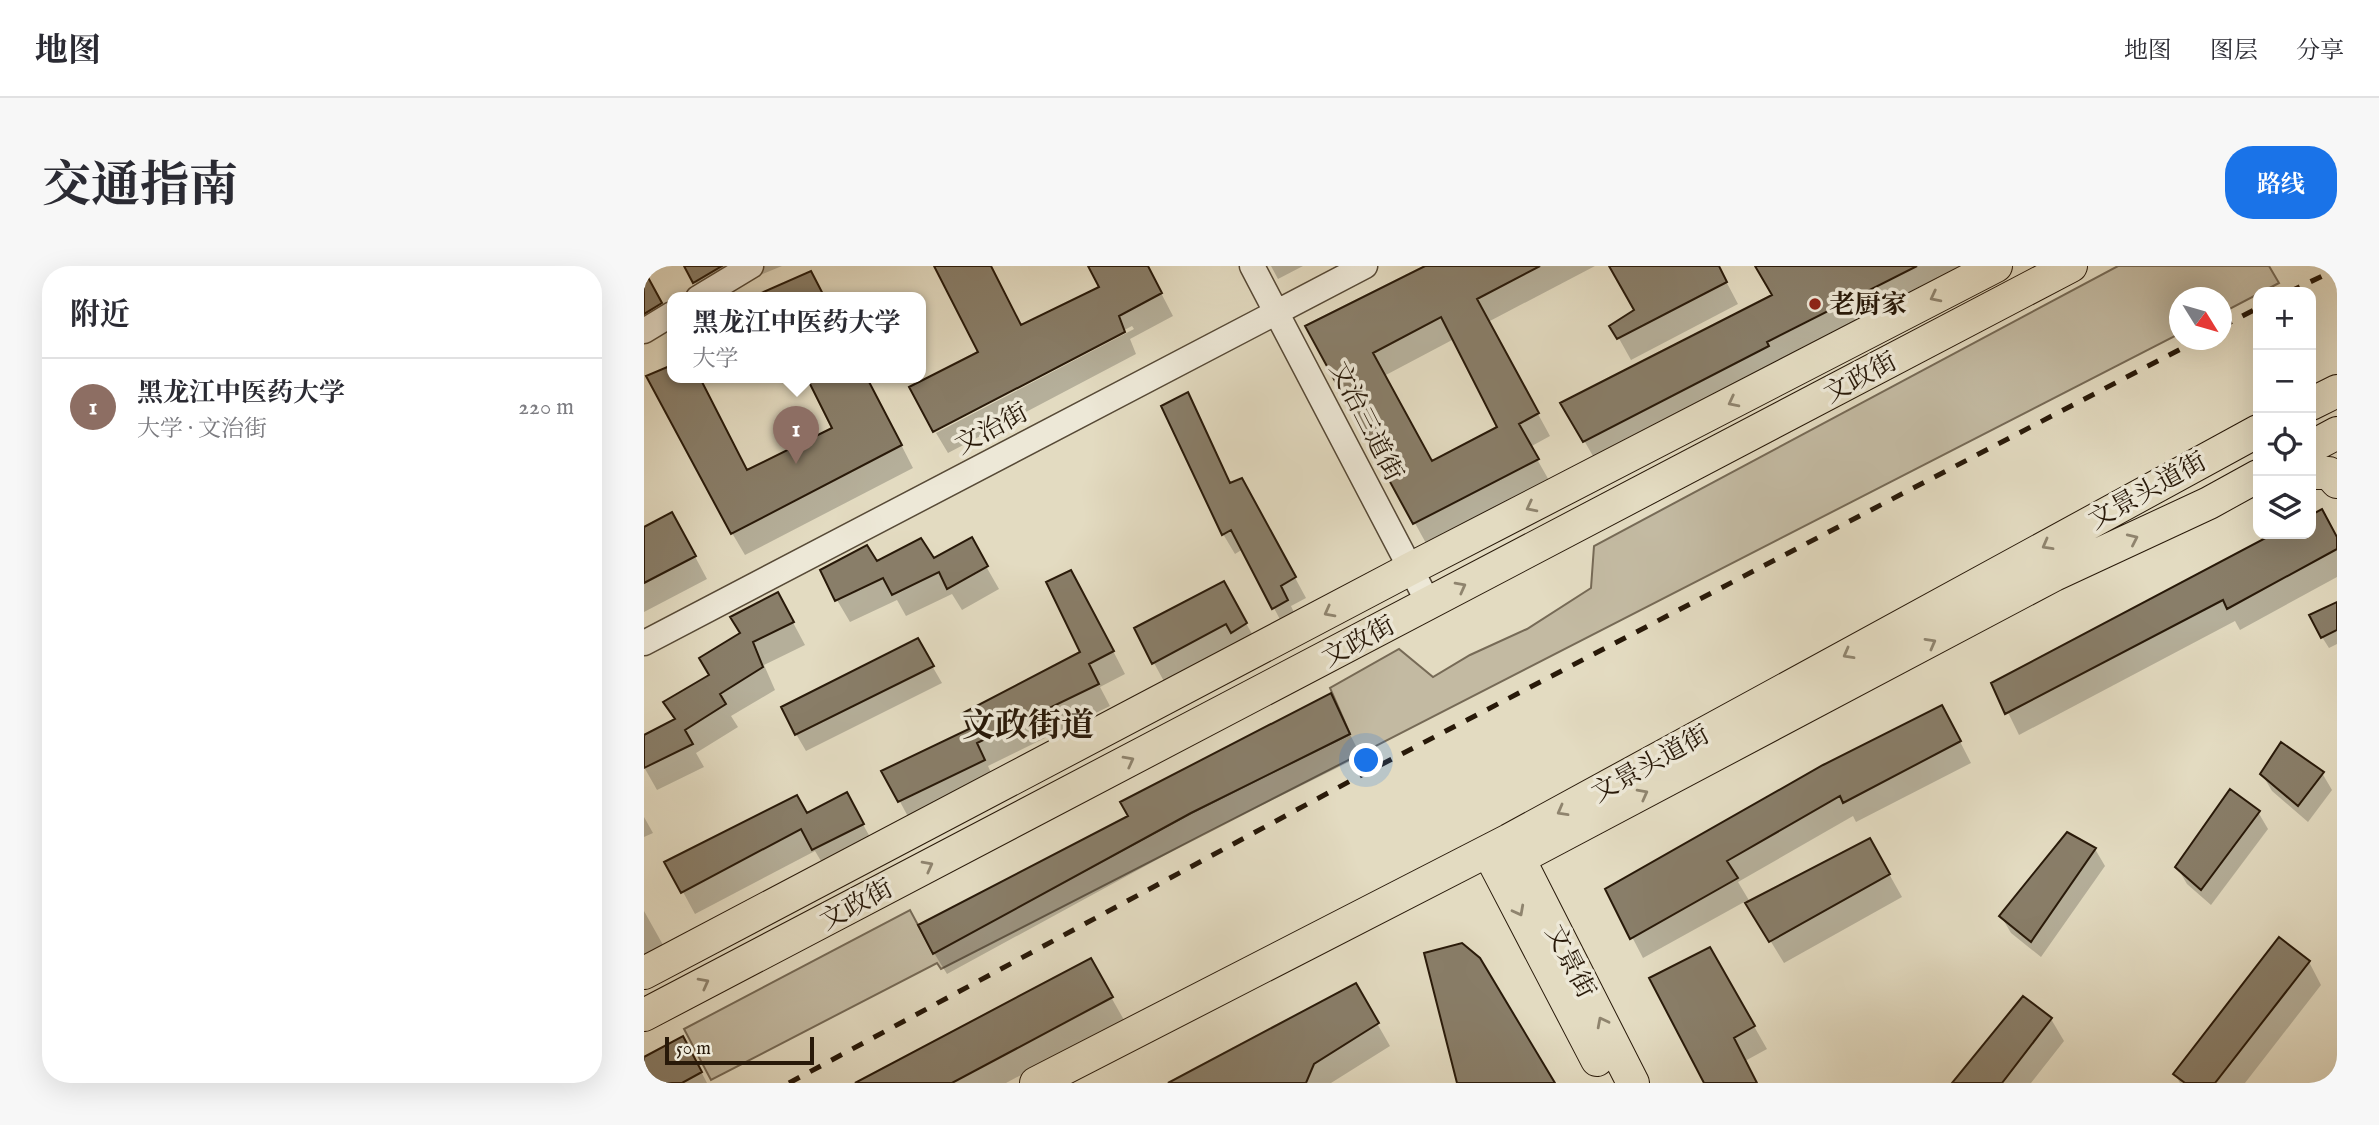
<!DOCTYPE html>
<html lang="zh">
<head>
<meta charset="utf-8">
<style>
	:root { --surface:#fff; --page:#f7f7f7; --text:#2b2b33; --muted:#7c7c81; --line:#e1e1e2; --accent:#1a73e8 }
	body { margin:0; font-family:"IM FELL English","Noto Serif SC",serif; background:var(--page); color:var(--text) }
	.controls { position:absolute; right:21px; top:21px; display:grid; overflow:hidden; border-radius:14px; box-shadow:0 7px 28px #0002 }
	.controls button { width:63px; height:63px; display:grid; place-items:center; padding:0; border:0; border-bottom:2px solid var(--line); background:var(--surface); color:var(--text); font:35px sans-serif }
	.compass { position:absolute; left:1525px; top:21px; width:63px; height:63px; border-radius:50%; background:var(--surface); box-shadow:0 7px 28px #0002; rotate:127deg }
	.scale { position:absolute; left:21px; bottom:18px; width:149px; box-sizing:border-box; padding-left:7px; border:4px solid #281909; border-top:0; font-size:19px; line-height:24px; white-space:nowrap; color:#281909; -webkit-text-stroke:5px #ede8d7; paint-order:stroke }
	.you { position:absolute; left:723px; top:495px; width:24px; height:24px; margin:-18px; border:5px solid #fff; border-radius:50%; background:#1a73e8; box-shadow:0 0 0 10px #1a73e833 }
	.badge { display:grid; place-items:center; width:46px; height:46px; border-radius:50%; background:var(--accent); color:#fff; font-size:23px; font-weight:700 }
	.pin { position:absolute; translate:-50% -58px; filter:drop-shadow(0 2px 4px #0008) }
	.pin::after { content:''; position:absolute; top:37px; width:24px; height:21px; background:inherit; clip-path:polygon(0 0,100% 0,50% 100%) }
	.popup { position:absolute; left:23px; top:26px; width:259px; height:91px; box-sizing:border-box; display:grid; place-content:center; border-radius:14px; background:var(--surface); filter:drop-shadow(0 2px 5px #0005); font-size:23px; white-space:nowrap; color:var(--muted) }
	.popup b { font-size:26px; color:var(--text) }
	.popup::after { content:''; position:absolute; left:50%; top:100%; margin-left:-14px; border:14px solid transparent; border-top-color:var(--surface) }
	.list { margin:0; padding:0; list-style:none }
	h2 { display:flex; justify-content:space-between; align-items:center; height:91px; margin:0; padding:0 28px; font-size:30px }
	h2 small { font-size:23px; font-weight:400; color:var(--muted) }
	.list li { display:grid; grid-template-columns:46px 1fr auto; gap:21px; align-items:center; box-sizing:border-box; height:98px; padding:0 28px; border-top:2px solid var(--line) }
	.list b { display:block; font-size:26px; white-space:nowrap }
	.list p { margin:0; font-size:23px; white-space:nowrap; color:var(--muted) }
	.list em { font-size:23px; font-style:normal; color:var(--muted) }
	.icon { flex:none; width:38px; height:38px; fill:none; stroke:currentColor; stroke-width:2; stroke-linecap:round; stroke-linejoin:round }
	.map { position:relative; flex:none; width:1693px; height:817px; overflow:hidden; border-radius:28px }
	header { display:flex; align-items:center; gap:42px; box-sizing:border-box; height:98px; padding:0 35px; background:var(--surface); border-bottom:2px solid var(--line) }
	header strong { font-size:33px }
	nav { display:flex; gap:38px; margin-inline-start:auto; font-size:24px }
	.intro { display:flex; align-items:center; justify-content:space-between; box-sizing:border-box; height:168px; padding:0 42px }
	h1 { margin:0; font-size:49px }
	.button { padding:18px 32px; border-radius:28px; background:var(--accent); color:#fff; font-size:24px; font-weight:700 }
	main { display:flex; gap:42px; padding:0 42px }
	aside { flex:1; background:var(--surface); border-radius:28px; box-shadow:0 7px 28px #0002 }
	.map>svg:first-child { display:block }
	.green { fill:#c3baa2; stroke:#766a56; stroke-width:2 }
	.shadow { fill:#0003; fill-rule:evenodd }
	.building { fill:#897e69; stroke:#281909; stroke-width:2; fill-rule:evenodd }
	.lines { fill:none; stroke-linecap:round; stroke-linejoin:round }
	.minor-casing { stroke:#574a37; stroke-width:27 }
	.major-casing { stroke:#281909; stroke-width:34 }
	.minor { stroke:#ede8d7; stroke-width:24 }
	.major { stroke:#e3dbc1; stroke-width:32 }
	.rail { stroke:#281909; stroke-width:5; stroke-dasharray:12 12; stroke-linecap:butt }
	.oneway { stroke:#8f846e }
	.poi-dot { fill:#8f2418; stroke:#ede8d7; stroke-width:2.5 }
	.labels { text-anchor:middle; stroke-width:7; stroke-linejoin:round; paint-order:stroke }
	.poi-label { font-size:26px; font-weight:bold; fill:#281909; stroke:#ede8d7; text-anchor:start }
	.street-label { font-size:26px; fill:#281909; stroke:#ede8d7 }
	.district-label { font-size:33px; font-weight:bold; fill:#281909; stroke:#ede8d7 }
</style>
</head>
<body>
<header>
<strong>地图</strong>
<nav><a>地图</a><a>图层</a><a>分享</a></nav>
</header>
<div class="intro"><h1>交通指南</h1><a class="button">路线</a></div>
<main>
<aside>
<h2>附近<small></small></h2>
<ul class="list">
<li><span class="badge" style="background:#8d6e63">1</span><div><b>黑龙江中医药大学</b><p>大学 · 文治街</p></div><em>220 m</em></li>
</ul>
</aside>
<div class="map">
<svg width="1693" height="817" viewBox="0 0 1693 817">
	<rect width="100%" height="100%" fill="#e3dbc1"/>
	<filter id="stains"><feTurbulence type="fractalNoise" baseFrequency=".00286" numOctaves="4"/><feColorMatrix values="0 0 0 0 .2 0 0 0 0 .09 0 0 0 0 .02 0 0 0 .5 -.17"/></filter>
	<radialGradient id="worn" r=".72"><stop offset=".6" stop-color="#630" stop-opacity="0"/><stop offset="1" stop-color="#630" stop-opacity=".3"/></radialGradient>
	<!-- green -->
	<path class="green" d="M1474 0H1625L1635 17 1578 47 1577 32H1535V68L297 703 293 697 67 814 40 763 266 644 289 687 547 547 706 468 686 422 755 383 789 411 826 389 883 363 947 322 950 280Z"/>
	<!-- shadow -->
	<path class="shadow" d="M42 0H138L60 32Z
		M292 0H347L378 61 457 21 446 0H503L529 50 486 73 492 88 304 187 292 167 490 63 488 60 290 164 337 87Z
		M627 0H659L634 13Z
		M781 0H951L844 56 906 170 886 181 906 216 783 279 663 61ZM810 73 855 161 788 197 740 110Z
		M967 0H1074L1094 38 987 94 968 60 992 44Z
		M1113 0H1329L953 197 919 138 1130 29Z
		M0 7 26 54 0 70Z
		M28 112 104 206 190 162 223 112 269 202 101 289 88 267Z
		M544 128 587 218 609 234 662 332 647 340 654 355 641 363 599 283 591 288 579 268Z
		M1678 245 1693 272V311L1596 364 1591 355 1375 469 1350 418 1635 268H1667V251Z
		M0 263 40 270 63 313 0 346Z
		M327 274 355 323 318 344 308 328 262 350 253 334 206 356 193 334 232 297 289 295Z
		M579 317 615 380 522 419 510 397Z
		M440 329 481 408 456 421 466 440 344 500 352 517 268 558 240 506 328 464 438 386Z
		M1693 338V378L1685 382 1678 371Z
		M146 351 161 379 120 399 131 424 87 450 94 461 52 487 60 501 13 524 0 501V471L32 454 67 410 57 393Z
		M273 374 298 417 162 485 152 468Z
		M686 429 717 490 560 568 303 708 290 687Z
		M1309 462 1327 497 1212 556 1209 550 1094 616 1106 636 1226 574 1258 631 1140 697 1102 635 999 692 963 623Z
		M1678 507 1688 524 1664 556 1628 525 1618 508Z
		M202 528 231 580 183 605 171 585 51 648 39 626 163 549Z
		M1614 546 1624 563 1567 639 1543 618 1533 601Z
		M0 551 9 567 0 571Z
		M1451 583 1461 600 1397 691 1367 667 1357 650Z
		M0 645 23 686 0 697Z
		M1066 683 1123 783 1101 795 1112 817H1062L1007 713Z
		M446 694 480 754 362 817H214Z
		M1665 696 1677 719 1601 817H1536L1531 808Z
		M711 719 746 780 687 817H528Z
		M1380 733 1407 753 1420 775 1387 817H1311Z
		M0 793 51 794 63 817H0Z"/>
	<!-- building -->
	<path class="building" d="M40 0H78L49 17Z
		M290 0H347L377 59 455 21 444 0H504L518 27 475 50 481 66 289 166 265 121 334 86Z
		M781 0H896L833 33 895 147 875 158 895 193 769 258 661 60ZM797 51 853 161 788 195 729 87Z
		M965 0H1075L1083 16 973 73 965 60 990 44Z
		M1111 0H1273L1123 76 1125 80 939 176 916 137 1128 29Z
		M0 4 18 37 0 48Z
		M167 5 181 32H106Z
		M28 99V112H56L103 204 188 162 163 112H223L258 179 87 268 2 110Z
		M544 126 586 217 598 212 652 311 637 320 644 334 628 343 587 264 578 269 517 140Z
		M1678 243 1693 271V283L1583 343 1579 334 1361 448 1347 417 1629 268H1667V249Z
		M28 246 52 290 0 317V261Z
		M328 271 344 300 303 323 295 306 248 329 239 312 191 335 176 304 223 279 233 295 277 272 290 292Z
		M427 304 470 385 445 398 455 418 333 477 341 494 254 536 237 505 325 463 319 447 436 386 402 316Z
		M580 315 603 357 587 367 582 358 508 398 490 362Z
		M134 326 150 356 109 376 119 401 76 428 82 438 41 464 49 478 0 502V469L31 453 19 436 65 409 55 392 96 367 86 351Z
		M1693 336V364L1677 372 1665 349Z
		M274 372 290 400 151 469 137 441Z
		M687 427 706 468 547 547 289 688 274 659 484 550 476 536Z
		M1298 439 1317 475 1199 537 1196 530 1083 595 1094 612 986 673 961 623 1179 499Z
		M1637 476 1680 506 1654 540 1616 508Z
		M1586 523 1616 545 1557 624 1531 601Z
		M203 526 220 558 168 584 157 563 37 627 20 596 153 529 163 547Z
		M1423 566 1452 582 1387 676 1355 650Z
		M1226 572 1246 608 1125 676 1101 637Z
		M1635 671 1666 695 1571 817H1541L1529 808Z
		M818 677 836 692 911 817H813L780 687Z
		M1066 681 1111 760 1090 772 1113 817H1060L1005 712Z
		M447 692 469 731 308 817H211Z
		M712 717 735 757 670 798 662 817H524Z
		M1379 730 1408 752 1358 817H1308Z
		M39 770 58 806 38 817H0V791Z"/>
	<g class="lines">
		<defs>
			<path id="minor" d="M608 0 785 338
				M54 32 107 0
				M0 65 28 48
				M0 377 721 0"/>
			<path id="major" d="M1667 138 1693 125
				M1667 181 1693 167
				M1667 207H1685L1693 216
				M866 575 989 817
				M844 585 953 794
				M859 601 1410 309 1565 237 1614 210
				M0 707 766 303 1352 0
				M0 749 1427 0
				M392 817 865 574 1614 165"/>
		</defs>
		<!-- minor casing -->
		<use href="#minor" class="minor-casing"/>
		<!-- major casing -->
		<use href="#major" class="major-casing"/>
		<!-- minor -->
		<use href="#minor" class="minor"/>
		<!-- major -->
		<use href="#major" class="major"/>
		<!-- rail -->
		<path class="rail" d="M1645 26 1693 3
			M1577 61 1614 42
			M145 817 723 506 1554 74"/>
	</g>
	<!-- one-way arrows -->
	<defs><path id="oneway-chevron" d="M-2-3.5L2.5 0L-2 3.5" fill="none" stroke-width="1.6" stroke-linecap="round" stroke-linejoin="round" transform="scale(1.75)"/></defs>
	<g class="oneway">
		<use href="#oneway-chevron" transform="translate(1291 31) rotate(153)"/>
		<use href="#oneway-chevron" transform="translate(1089 136) rotate(153)"/>
		<use href="#oneway-chevron" transform="translate(887 241) rotate(153)"/>
		<use href="#oneway-chevron" transform="translate(1489 273) rotate(-25)"/>
		<use href="#oneway-chevron" transform="translate(1403 279) rotate(151)"/>
		<use href="#oneway-chevron" transform="translate(817 321) rotate(-28)"/>
		<use href="#oneway-chevron" transform="translate(685 346) rotate(152)"/>
		<use href="#oneway-chevron" transform="translate(1287 377) rotate(-29)"/>
		<use href="#oneway-chevron" transform="translate(1204 388) rotate(151)"/>
		<use href="#oneway-chevron" transform="translate(485 495) rotate(-28)"/>
		<use href="#oneway-chevron" transform="translate(999 528) rotate(-28)"/>
		<use href="#oneway-chevron" transform="translate(918 545) rotate(151)"/>
		<use href="#oneway-chevron" transform="translate(284 600) rotate(-28)"/>
		<use href="#oneway-chevron" transform="translate(875 645) rotate(62)"/>
		<use href="#oneway-chevron" transform="translate(60 717) rotate(-28)"/>
		<use href="#oneway-chevron" transform="translate(958 756) rotate(-117)"/>
	</g>
	<!-- markers -->
	<circle class="poi-dot" cx="1171" cy="38" r="7"/>
	<g class="labels">
		<!-- poi labels -->
		<g class="poi-label">
			<text x="1185" y="47">老厨家</text>
		</g>
		<!-- street labels -->
		<g class="street-label">
			<text transform="translate(1216 111) rotate(-28)" y="9">文政街</text>
			<text transform="translate(723 155) rotate(63)" y="9">文治三道街</text>
			<text transform="translate(347 162) rotate(-28)" y="9">文治街</text>
			<text transform="translate(1503 224) rotate(-29)" y="9">文景头道街</text>
			<text transform="translate(714 375) rotate(-28)" y="9">文政街</text>
			<text transform="translate(1006 497) rotate(-29)" y="9">文景头道街</text>
			<text transform="translate(212 638) rotate(-28)" y="9">文政街</text>
			<text transform="translate(927 695) rotate(63)" y="9">文景街</text>
		</g>
		<!-- district labels -->
		<g class="district-label">
			<text x="384" y="470">文政街道</text>
		</g>
	</g>
	<rect width="100%" height="100%" filter="url(#stains)"/>
	<rect width="100%" height="100%" fill="url(#worn)"/>
</svg>
<div class="controls">
<button>+</button>
<button>−</button>
<button><svg class="icon" aria-label="locate" viewBox="0 0 24 24"><circle cx="12" cy="12" r="6"/><path d="M12 2v4M12 18v4M2 12h4M18 12h4"/></svg></button>
<button><svg class="icon" aria-label="layers" viewBox="0 0 24 24"><path d="M12 4l9 5-9 5-9-5zM3 14l9 5 9-5"/></svg></button>
</div>
<svg class="compass" viewBox="-18 -18 36 36"><path d="M0-13l5 13h-10z" fill="#e53935"/><path d="M0 13l5-13h-10z" fill="#7c7c81"/></svg>
<div class="scale">50 m</div>
<div class="you"></div>
<div class="pin badge" style="left:152px;top:198px;background:#8d6e63">1</div>
<div class="popup"><b>黑龙江中医药大学</b>大学</div>
</div>
</main>
</body>
</html>
